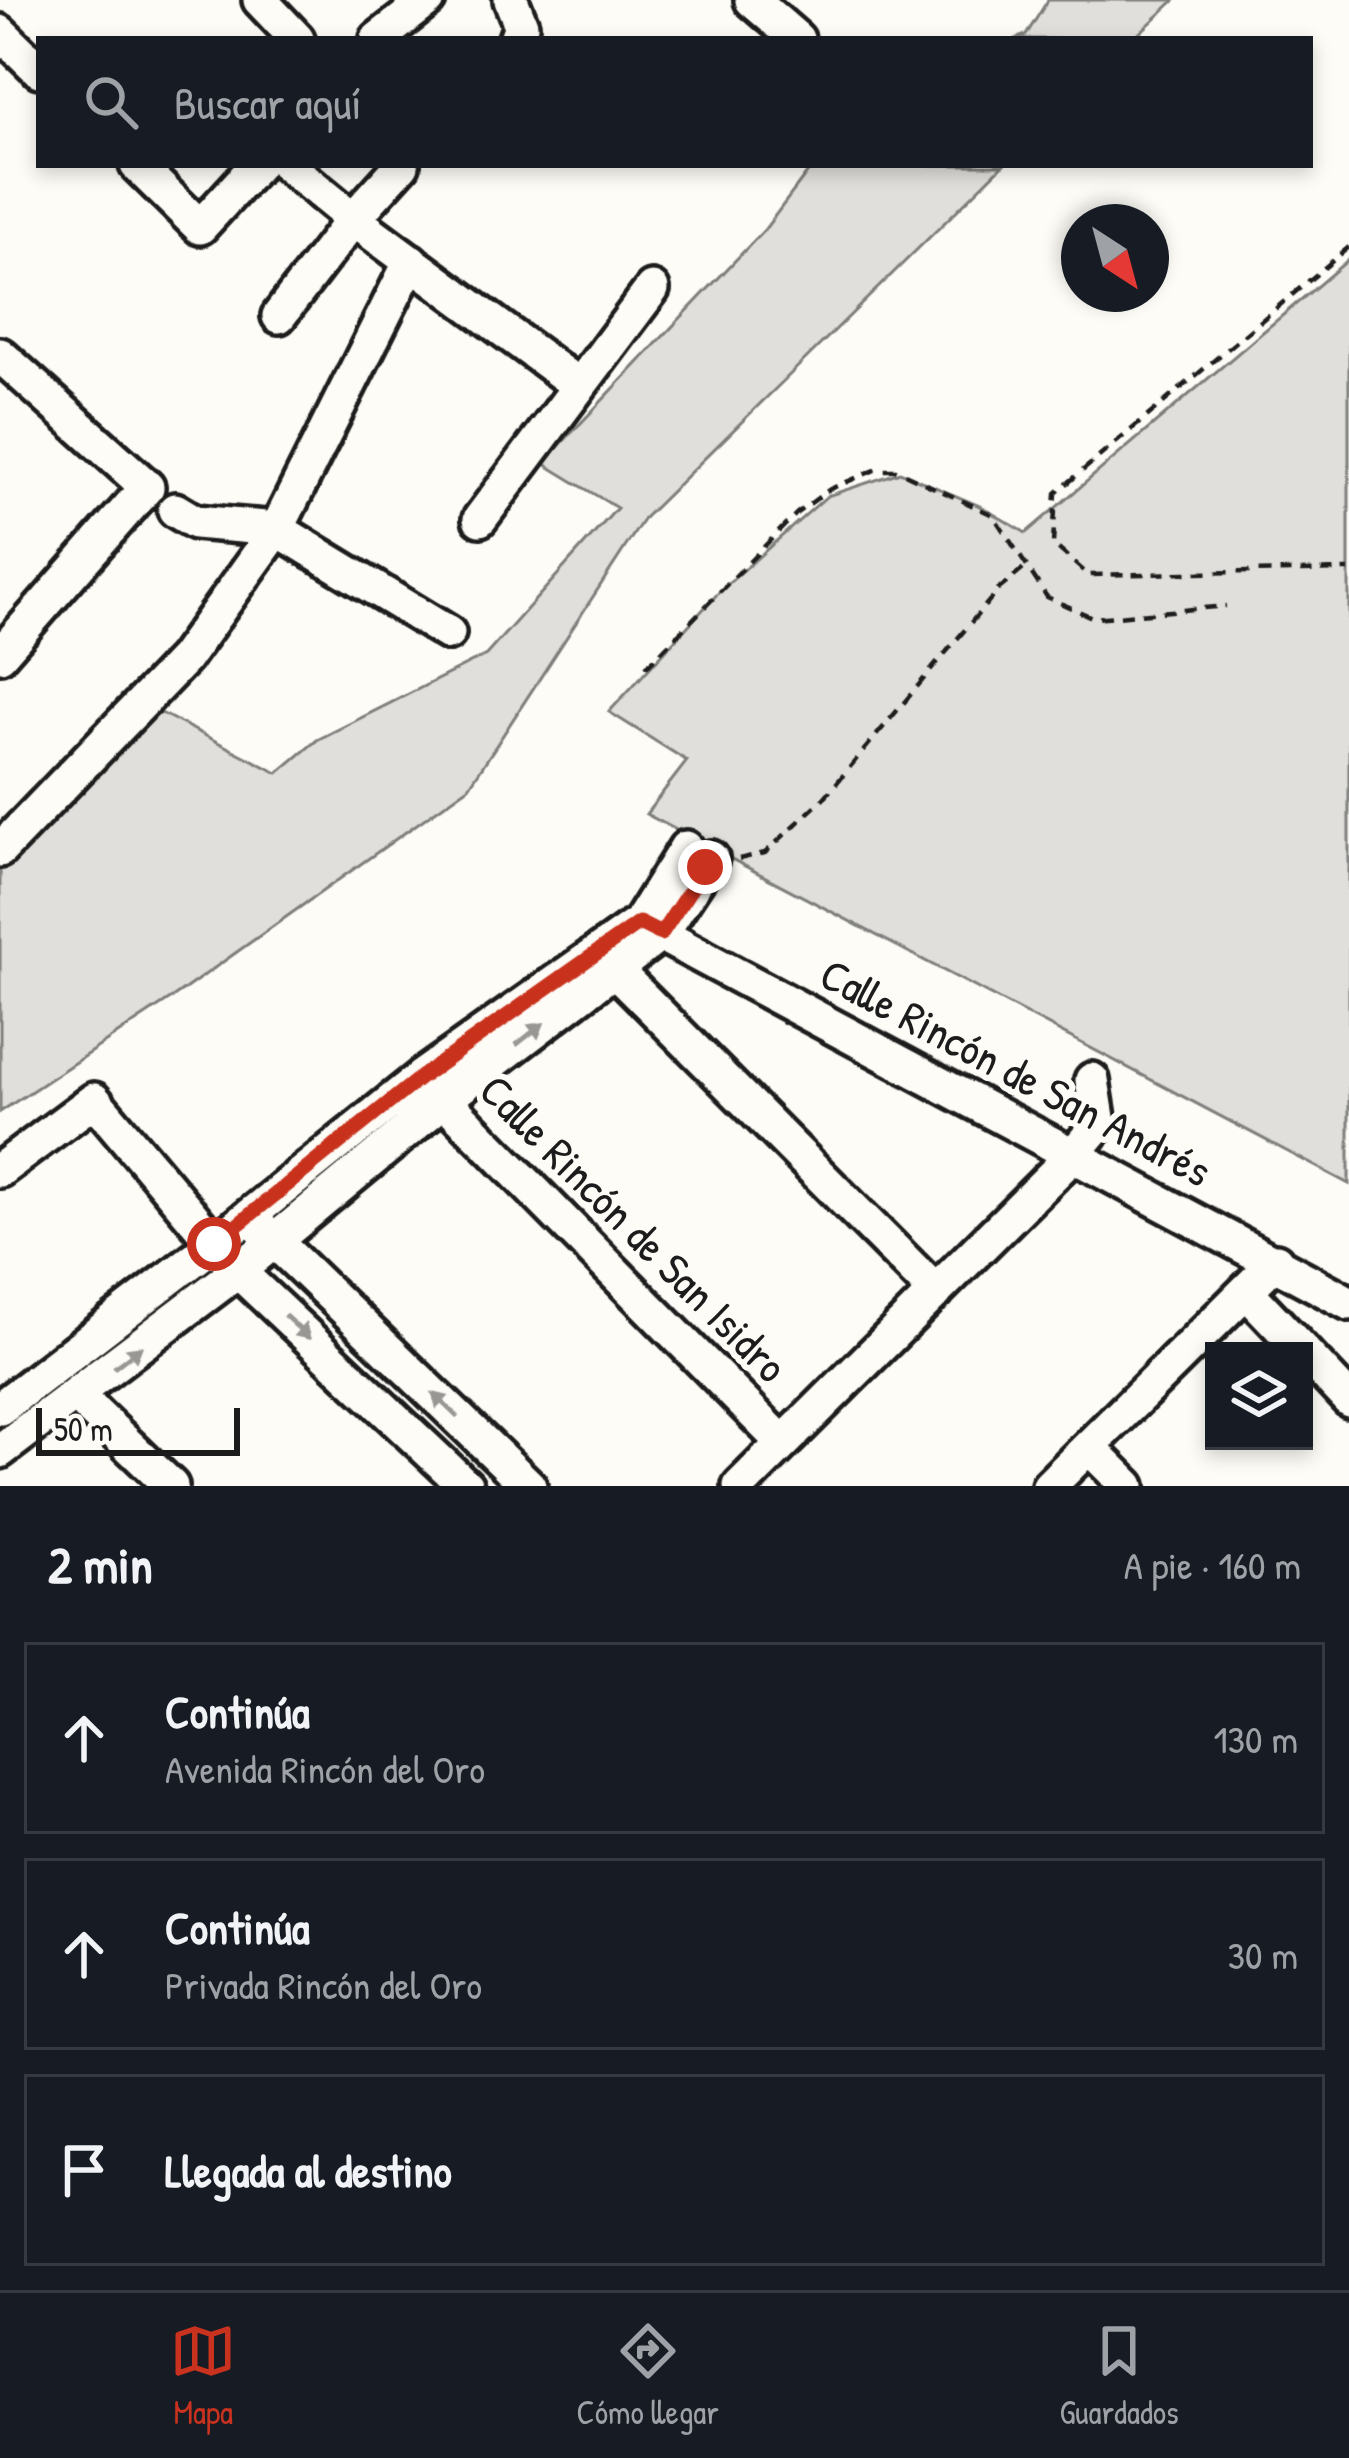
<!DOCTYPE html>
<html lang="es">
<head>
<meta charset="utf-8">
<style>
	:root { --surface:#171b24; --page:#20242c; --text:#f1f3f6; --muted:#9ea1a6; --line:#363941; --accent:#c8321e }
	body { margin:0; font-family:"Patrick Hand",sans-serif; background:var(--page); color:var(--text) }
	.controls { position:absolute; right:36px; bottom:36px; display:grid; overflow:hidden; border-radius:0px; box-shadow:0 6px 18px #0003 }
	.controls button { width:108px; height:108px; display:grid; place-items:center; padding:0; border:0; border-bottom:3px solid var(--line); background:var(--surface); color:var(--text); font:60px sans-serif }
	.compass { position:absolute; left:1061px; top:204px; width:108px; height:108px; border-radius:50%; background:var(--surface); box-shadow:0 6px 18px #0003; rotate:144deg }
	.scale { position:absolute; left:36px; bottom:30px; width:204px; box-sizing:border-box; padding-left:12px; border:6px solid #1c1c1c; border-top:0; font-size:33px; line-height:42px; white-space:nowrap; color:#1c1c1c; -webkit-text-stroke:9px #fdfcf7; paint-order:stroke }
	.stop { position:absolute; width:36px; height:36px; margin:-27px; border:9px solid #c8321e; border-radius:50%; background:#fff }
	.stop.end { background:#c8321e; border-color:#fff; box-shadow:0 3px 12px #0008 }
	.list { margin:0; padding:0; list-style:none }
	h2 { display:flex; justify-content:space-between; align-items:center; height:156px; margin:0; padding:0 48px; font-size:51px }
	h2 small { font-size:39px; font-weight:400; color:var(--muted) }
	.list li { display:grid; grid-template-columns:78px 1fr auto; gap:36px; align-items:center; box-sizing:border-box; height:192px; margin:0 24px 24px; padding:0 24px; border:3px solid var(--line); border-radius:0px }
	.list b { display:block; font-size:45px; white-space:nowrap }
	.list p { margin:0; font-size:39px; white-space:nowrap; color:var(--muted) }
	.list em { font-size:39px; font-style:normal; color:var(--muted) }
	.icon { flex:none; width:66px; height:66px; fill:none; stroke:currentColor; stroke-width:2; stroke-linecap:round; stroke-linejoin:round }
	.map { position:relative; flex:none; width:1349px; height:1486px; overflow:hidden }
	.search { position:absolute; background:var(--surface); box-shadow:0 6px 18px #0003; left:36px; right:36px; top:36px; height:132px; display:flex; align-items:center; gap:30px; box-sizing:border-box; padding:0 42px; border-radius:0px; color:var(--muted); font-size:45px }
	.sheet { height:804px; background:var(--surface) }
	nav { display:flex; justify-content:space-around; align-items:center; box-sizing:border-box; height:168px; border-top:3px solid var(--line); background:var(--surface); font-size:33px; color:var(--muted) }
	nav a { display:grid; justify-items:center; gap:6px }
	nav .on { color:var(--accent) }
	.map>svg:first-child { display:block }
	.green { fill:#e0dfdb; stroke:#7e7e7c; stroke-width:3 }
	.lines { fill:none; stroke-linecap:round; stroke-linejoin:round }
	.minor-casing { stroke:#1c1c1c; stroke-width:42 }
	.path { stroke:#1c1c1c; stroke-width:4.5; stroke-dasharray:12 9; stroke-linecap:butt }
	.minor { stroke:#fdfcf7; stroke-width:33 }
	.oneway { fill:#989794 }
	.route { stroke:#c8321e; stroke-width:15 }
	.labels { text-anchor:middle; stroke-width:12; stroke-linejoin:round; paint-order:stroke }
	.street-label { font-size:45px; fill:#1c1c1c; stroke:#fdfcf7 }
</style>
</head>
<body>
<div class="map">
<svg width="1349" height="1486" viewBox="0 0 1349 1486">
	<rect width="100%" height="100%" fill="#fdfcf7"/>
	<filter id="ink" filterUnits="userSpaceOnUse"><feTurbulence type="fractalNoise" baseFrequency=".00833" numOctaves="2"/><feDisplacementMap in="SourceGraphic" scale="24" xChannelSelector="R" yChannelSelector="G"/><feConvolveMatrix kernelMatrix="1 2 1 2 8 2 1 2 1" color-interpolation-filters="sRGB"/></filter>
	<g filter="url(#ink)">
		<!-- green -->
		<path class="green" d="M1048 0H1175L1133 39H1015L1026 35Z
			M813 165H1003L645 517 469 787 175 996 0 1112V859L159 712 278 773 317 740 486 655 617 508 543 463 765 229Z
			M1349 259V1184L646 814 687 761 609 712 720 591 827 496 900 472 980 506 1026 533Z"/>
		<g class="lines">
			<defs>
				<path id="minor" d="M260 0 297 39
					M511 0 521 25 516 39
					M752 0 797 39
					M0 32 39 70
					M378 39 428 0
					M137 165 200 227 257 165
					M287 165 353 219 578 385
					M279 316 353 219 402 165
					M0 355 147 487 0 655
					M175 510 195 522 277 529 448 633
					M480 519 652 289
					M0 850 184 659 277 529 411 261
					M641 924 1349 1303
					M614 969 936 1292
					M430 1086 783 1443
					M0 1170 94 1100 238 1271 466 1486
					M262 1229 529 1486
					M1246 1291 1303 1351
					M1304 1352 1349 1400
					M77 1396 171 1486
					M0 1408 214 1244 421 1077 639 923 686 848
					M1089 1447 1128 1486
					M0 1451 238 1271 444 1100 661 934 711 858
					M740 1486 1073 1155 1099 1124 1092 1080
					M1049 1486 1276 1261"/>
			</defs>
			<!-- minor casing -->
			<use href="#minor" class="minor-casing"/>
			<!-- path -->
			<path class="path" d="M1349 247 1056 493 1053 544 1088 575 1349 570
				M646 667 797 513 830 489 875 470H896L993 515 1047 597 1094 618 1226 606
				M739 859 765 853 824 798 999 589 1026 567"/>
			<!-- minor -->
			<use href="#minor" class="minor"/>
		</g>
		<!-- one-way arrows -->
		<defs><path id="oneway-solid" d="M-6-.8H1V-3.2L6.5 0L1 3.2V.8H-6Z" transform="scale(3)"/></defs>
		<g class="oneway">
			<use href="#oneway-solid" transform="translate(530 1034) rotate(-38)"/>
			<use href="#oneway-solid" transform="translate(297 1327) rotate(43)"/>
			<use href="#oneway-solid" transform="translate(128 1357) rotate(-38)"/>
			<use href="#oneway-solid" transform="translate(445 1405) rotate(-136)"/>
		</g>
	</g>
	<g class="lines" filter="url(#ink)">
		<!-- route -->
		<path class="route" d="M214 1244 421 1077 639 923 661 934 705 867"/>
	</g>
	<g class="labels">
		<!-- street labels -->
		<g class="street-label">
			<text transform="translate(1016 1072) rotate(28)" y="16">Calle Rincón de San Andrés</text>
			<text transform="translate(634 1228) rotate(45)" y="16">Calle Rincón de San Isidro</text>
		</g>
	</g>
</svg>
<div class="controls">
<button><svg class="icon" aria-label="layers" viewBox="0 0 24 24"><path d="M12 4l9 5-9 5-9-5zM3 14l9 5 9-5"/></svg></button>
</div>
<svg class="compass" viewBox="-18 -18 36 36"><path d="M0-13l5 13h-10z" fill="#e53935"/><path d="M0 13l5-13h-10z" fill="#9ea1a6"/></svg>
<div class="scale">50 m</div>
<div class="stop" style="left:214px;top:1244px"></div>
<div class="stop end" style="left:705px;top:867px"></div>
<div class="search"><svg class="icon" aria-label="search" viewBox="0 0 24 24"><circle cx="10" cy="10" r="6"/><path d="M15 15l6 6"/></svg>Buscar aquí</div>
</div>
<section class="sheet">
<h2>2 min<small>A pie · 160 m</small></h2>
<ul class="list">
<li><svg class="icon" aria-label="ahead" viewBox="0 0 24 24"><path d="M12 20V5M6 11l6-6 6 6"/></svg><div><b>Continúa</b><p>Avenida Rincón del Oro</p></div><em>130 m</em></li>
<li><svg class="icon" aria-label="ahead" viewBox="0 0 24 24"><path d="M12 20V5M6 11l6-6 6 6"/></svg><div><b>Continúa</b><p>Privada Rincón del Oro</p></div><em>30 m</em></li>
<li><svg class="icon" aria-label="arrive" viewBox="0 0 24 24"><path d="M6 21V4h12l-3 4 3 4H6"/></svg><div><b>Llegada al destino</b></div></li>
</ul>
</section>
<nav>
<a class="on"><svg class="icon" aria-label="map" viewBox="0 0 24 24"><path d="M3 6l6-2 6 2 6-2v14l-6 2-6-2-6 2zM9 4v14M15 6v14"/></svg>Mapa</a>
<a><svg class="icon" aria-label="directions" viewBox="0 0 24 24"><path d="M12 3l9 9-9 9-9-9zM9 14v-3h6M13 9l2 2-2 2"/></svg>Cómo llegar</a>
<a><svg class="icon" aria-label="saved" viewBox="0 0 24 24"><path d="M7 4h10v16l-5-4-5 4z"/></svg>Guardados</a>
</nav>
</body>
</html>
